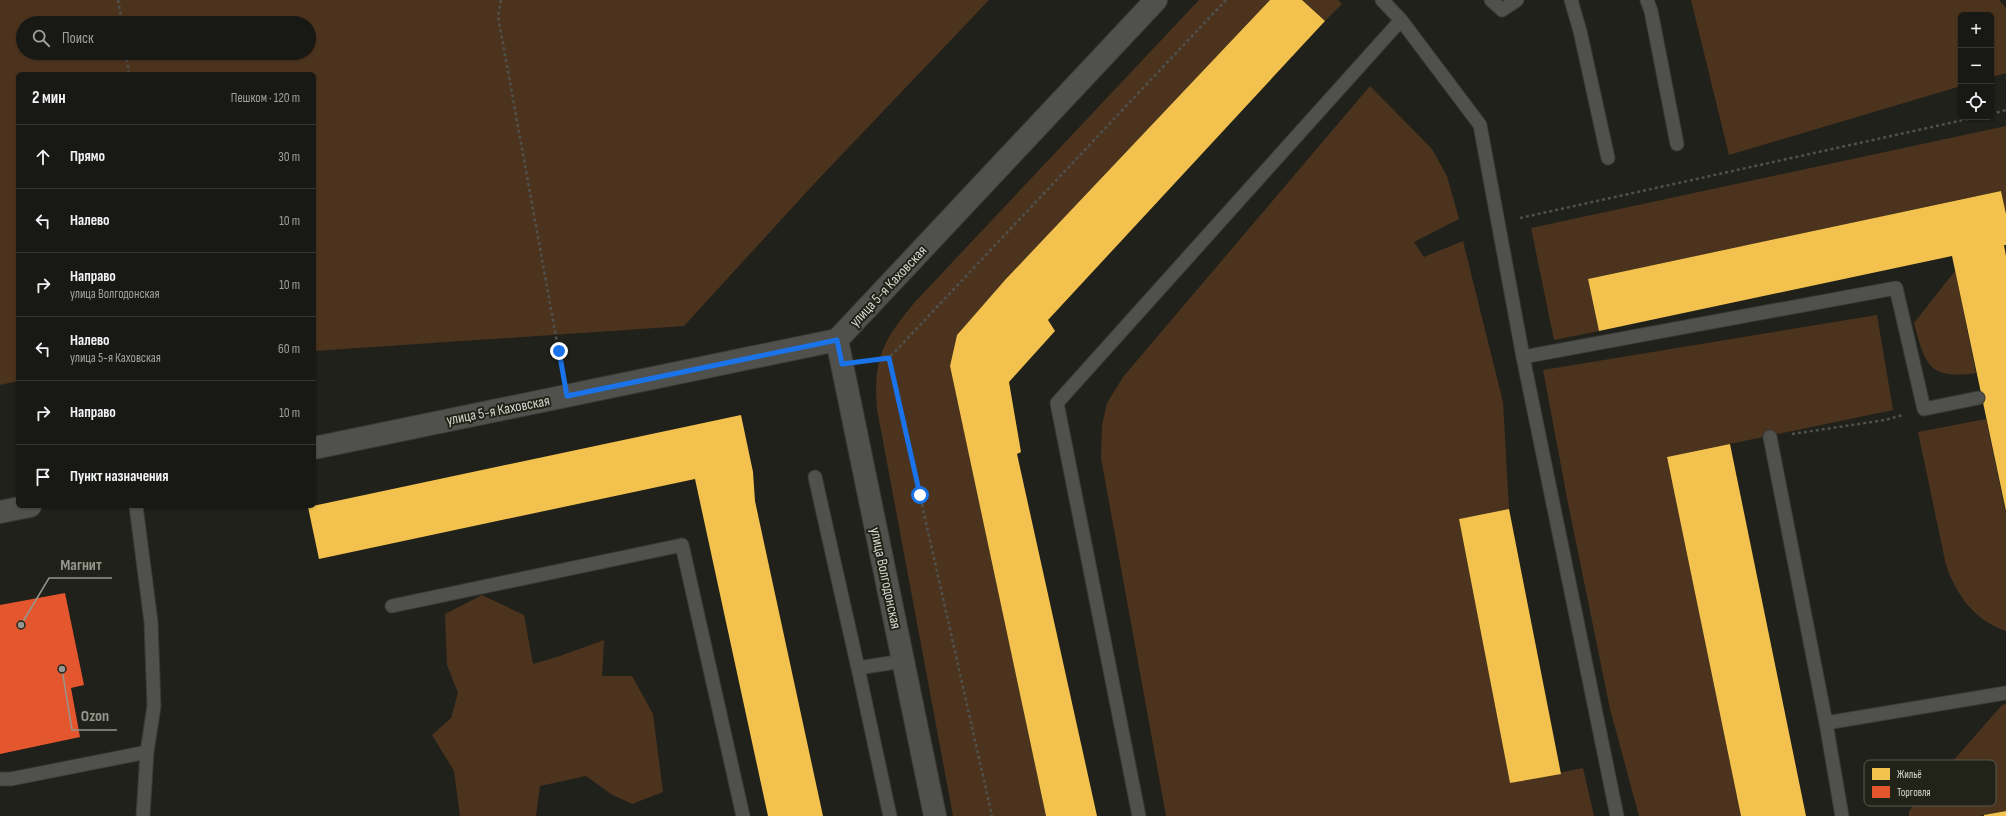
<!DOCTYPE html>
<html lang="ru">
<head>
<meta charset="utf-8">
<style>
	:root { --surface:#181914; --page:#252622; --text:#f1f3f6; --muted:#9fa0a0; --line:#363834 }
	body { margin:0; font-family:"Sofia Sans Condensed",sans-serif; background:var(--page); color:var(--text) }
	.controls { position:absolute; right:12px; top:12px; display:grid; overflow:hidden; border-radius:6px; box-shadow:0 1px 3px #0004 }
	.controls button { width:36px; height:36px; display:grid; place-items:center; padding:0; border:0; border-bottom:1px solid var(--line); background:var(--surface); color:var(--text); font:20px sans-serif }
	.stop { position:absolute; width:12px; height:12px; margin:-9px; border:3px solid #1a73e8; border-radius:50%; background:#fff }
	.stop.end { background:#1a73e8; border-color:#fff; box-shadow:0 1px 4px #0008 }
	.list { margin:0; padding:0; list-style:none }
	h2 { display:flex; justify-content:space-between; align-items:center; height:52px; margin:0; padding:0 16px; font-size:17px }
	h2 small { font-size:13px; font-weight:400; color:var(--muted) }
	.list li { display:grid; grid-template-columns:26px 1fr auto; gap:12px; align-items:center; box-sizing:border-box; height:64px; padding:0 16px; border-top:1px solid var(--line) }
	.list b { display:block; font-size:15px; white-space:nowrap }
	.list p { margin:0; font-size:13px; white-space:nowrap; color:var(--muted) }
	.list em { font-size:13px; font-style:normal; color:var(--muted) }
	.icon { flex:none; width:22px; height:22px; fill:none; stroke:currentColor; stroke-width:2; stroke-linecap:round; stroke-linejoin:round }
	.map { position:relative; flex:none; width:2006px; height:816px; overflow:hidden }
	.search { position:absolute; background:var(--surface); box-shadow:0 1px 3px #0004; left:16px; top:16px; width:300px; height:44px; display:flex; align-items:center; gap:10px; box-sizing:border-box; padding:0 14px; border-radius:22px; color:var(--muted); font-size:15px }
	.panel { position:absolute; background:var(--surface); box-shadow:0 1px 3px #0004; left:16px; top:72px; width:300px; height:436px; border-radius:6px }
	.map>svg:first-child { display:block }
	.green { fill:#4c331e; fill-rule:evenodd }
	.homes { fill:#f2c14e }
	.shops { fill:#e4572e }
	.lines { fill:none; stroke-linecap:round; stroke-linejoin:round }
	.service-casing { stroke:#3a3b37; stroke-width:15 }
	.minor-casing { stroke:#3a3b37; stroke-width:24 }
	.path { stroke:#50514d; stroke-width:2.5; stroke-dasharray:3 3; stroke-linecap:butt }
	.service { stroke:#50514d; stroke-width:13 }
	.minor { stroke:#50514d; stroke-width:22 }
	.route { stroke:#1a73e8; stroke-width:5 }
	.labels { text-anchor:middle; stroke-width:4; stroke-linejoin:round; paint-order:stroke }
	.street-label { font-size:15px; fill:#d3d5ce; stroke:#212319 }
	.key { fill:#212319; stroke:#56584f; stroke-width:1 }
	.key-label { font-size:11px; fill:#d3d5ce }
	.leader { fill:none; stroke:#94968f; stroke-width:1.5 }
	.callout-dot { fill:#94968f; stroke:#212319; stroke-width:1.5 }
	.callout-label { font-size:16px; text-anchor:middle; font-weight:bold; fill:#94968f; stroke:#212319; stroke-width:4; stroke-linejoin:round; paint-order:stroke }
</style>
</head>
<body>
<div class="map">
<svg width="2006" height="816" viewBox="0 0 2006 816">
	<rect width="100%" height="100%" fill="#20211b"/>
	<!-- green -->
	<path class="green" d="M0 0H989L812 186 684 326 314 351V74H18V381L0 385ZM23 23H309V53H23Z
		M1199 0H1270L1005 280 957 335 950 366 1046 816H953L877 409C873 358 883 341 914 303Z
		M1302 0H1338L1342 4 1325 21Z
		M1691 0H1999L2006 8V73L1991 77V15H1961V86L1729 155Z
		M1370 86 1432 149 1447 176 1459 219 1414 242 1424 257 1463 241 1503 402 1509 509 1459 519 1510 783 1583 768 1594 816H1166L1101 458 1102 425 1107 403 1123 377Z
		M2006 126V214L2001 191 1588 279 1599 331 1554 340 1531 228Z
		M1955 271 1976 373C1928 380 1925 364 1914 323Z
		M1877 315 1893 410 1667 457 1741 816H1639L1610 709 1567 498 1543 370Z
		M1986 419 2006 514V631C1974 620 1957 596 1946 565L1918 432Z
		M482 595 524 615 533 664 560 656 604 640 602 676H632L653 714 663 792 632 804 611 794 586 776 540 786 536 816H460L454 771 432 735 451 718 458 693 447 665 445 614Z
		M2006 704V811L1980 816H1909V811L2002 705Z"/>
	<!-- homes -->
	<path class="homes" d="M1270 0H1302L1325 21 1048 320 1055 331 1009 382 1021 452 1017 454 1097 816H1046L950 366 957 335 1005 280Z
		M2001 191 2006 214V245H2004L2006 256V511L1952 256 1599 331 1588 279Z
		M741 415 753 472 755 501 823 816H768L695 479 319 559 308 507Z
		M1730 444 1806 816H1741L1667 457Z
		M1509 509 1561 774 1510 783 1459 519Z
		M2006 811V816H1984V815Z"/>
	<!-- shops -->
	<path class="shops" d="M65 593 84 685 71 688 80 737 0 754V605Z"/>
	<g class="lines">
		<defs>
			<path id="service" d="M1382 0 1401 20 1480 125 1523 357 1617 816
				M1491 0 1502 10 1517 0
				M1571 0 1580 31 1608 158
				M1647 0 1651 11 1677 144
				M1523 357 1896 288 1924 409 1978 398
				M1770 437 1826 723 1842 816
				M815 477 858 668 903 661
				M136 506 151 622 154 706 147 752 143 816
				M392 606 682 545 743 816
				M858 668 890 816
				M1826 723 2006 693
				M0 779H11L147 752
				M1139 816 1057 403 1401 20"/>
			<path id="minor" d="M837 340 935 816
				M314 448 837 340 1156 0
				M0 512 30 506"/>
		</defs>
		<!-- service casing -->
		<use href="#service" class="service-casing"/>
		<!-- minor casing -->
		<use href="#minor" class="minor-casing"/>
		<!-- path -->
		<path class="path" d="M118 0 122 23
			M501 0 498 16 562 370
			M126 53 129 74
			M1991 114 2006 110
			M1520 218 1977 117
			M889 358 992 816
			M868 361 889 358 1226 0
			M1792 434 1885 420 1903 415"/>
		<!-- service -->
		<use href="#service" class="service"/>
		<!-- minor -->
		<use href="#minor" class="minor"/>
	</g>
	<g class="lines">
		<!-- route -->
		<path class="route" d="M559 351 567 396 837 340 842 364 889 358 920 495"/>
	</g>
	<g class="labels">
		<!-- street labels -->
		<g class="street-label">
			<text transform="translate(888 286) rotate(-47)" y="5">улица 5-я Каховская</text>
			<text transform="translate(498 410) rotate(-11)" y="5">улица 5-я Каховская</text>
			<text transform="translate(886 578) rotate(78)" y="5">улица Волгодонская</text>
		</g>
	</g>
	<!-- legend -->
	<rect x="1864" y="760" width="132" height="46" rx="6" class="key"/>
	<rect x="1872" y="768" width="18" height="12" fill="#f2c14e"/>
	<rect x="1872" y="786" width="18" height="12" fill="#e4572e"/>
	<g class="key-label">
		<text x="1897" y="778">Жильё</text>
		<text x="1897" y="796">Торговля</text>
	</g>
	<!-- callouts -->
	<path class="leader" d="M21 625L49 578H112M62 669L72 730H117"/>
	<g class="callout-dot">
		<circle cx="21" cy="625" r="4"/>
		<circle cx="62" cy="669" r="4"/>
	</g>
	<g class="callout-label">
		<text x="81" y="570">Магнит</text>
		<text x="95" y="721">Ozon</text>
	</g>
</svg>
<div class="controls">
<button>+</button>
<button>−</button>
<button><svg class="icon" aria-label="locate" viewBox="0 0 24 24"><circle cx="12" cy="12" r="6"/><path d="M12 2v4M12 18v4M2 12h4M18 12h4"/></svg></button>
</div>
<div class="stop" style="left:920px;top:495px"></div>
<div class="stop end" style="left:559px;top:351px"></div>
<div class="search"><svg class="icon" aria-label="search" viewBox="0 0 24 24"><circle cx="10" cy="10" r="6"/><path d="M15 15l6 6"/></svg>Поиск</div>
<section class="panel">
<h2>2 мин<small>Пешком · 120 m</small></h2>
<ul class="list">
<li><svg class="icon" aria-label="ahead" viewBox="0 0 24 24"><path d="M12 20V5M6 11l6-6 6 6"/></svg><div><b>Прямо</b></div><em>30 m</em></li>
<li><svg class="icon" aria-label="left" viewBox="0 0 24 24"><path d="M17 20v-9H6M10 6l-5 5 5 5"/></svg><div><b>Налево</b></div><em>10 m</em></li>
<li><svg class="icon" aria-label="right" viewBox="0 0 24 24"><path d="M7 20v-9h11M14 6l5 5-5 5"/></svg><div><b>Направо</b><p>улица Волгодонская</p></div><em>10 m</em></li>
<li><svg class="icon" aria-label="left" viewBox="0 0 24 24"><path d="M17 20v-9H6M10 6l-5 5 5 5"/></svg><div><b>Налево</b><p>улица 5-я Каховская</p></div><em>60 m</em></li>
<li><svg class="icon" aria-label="right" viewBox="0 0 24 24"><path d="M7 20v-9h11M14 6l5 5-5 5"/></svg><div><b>Направо</b></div><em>10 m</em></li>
<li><svg class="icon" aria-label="arrive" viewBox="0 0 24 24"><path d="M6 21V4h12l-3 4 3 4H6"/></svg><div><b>Пункт назначения</b></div></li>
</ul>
</section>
</div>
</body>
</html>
